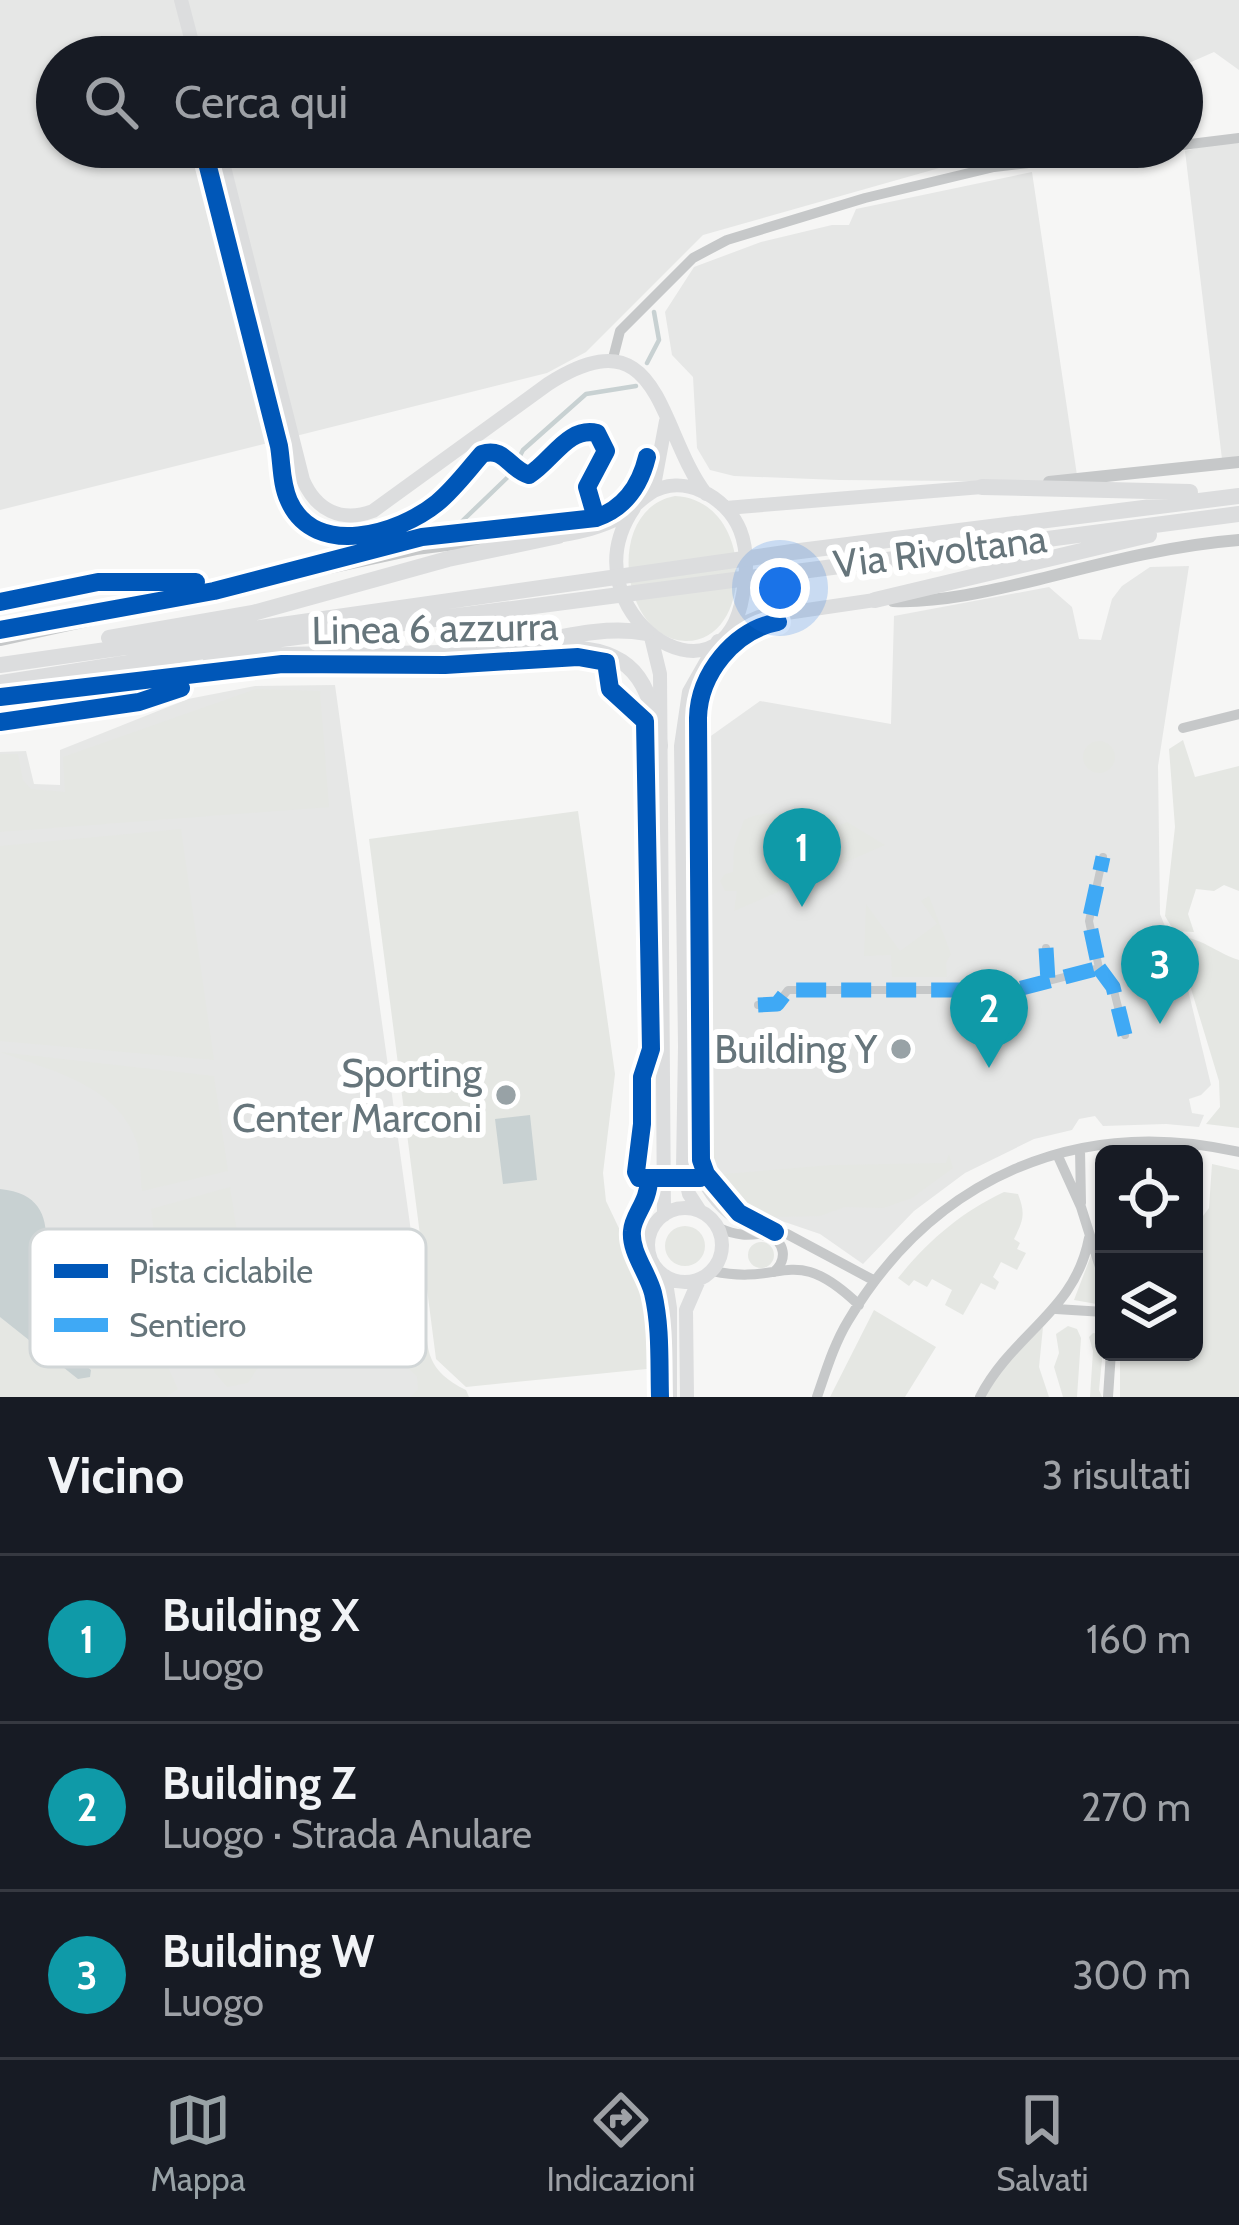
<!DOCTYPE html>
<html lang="it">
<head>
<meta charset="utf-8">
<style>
	:root { --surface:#171b24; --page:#20242c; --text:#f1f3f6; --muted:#9ea1a6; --line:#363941; --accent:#98a2a6 }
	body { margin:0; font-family:Cabin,sans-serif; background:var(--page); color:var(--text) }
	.controls { position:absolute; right:36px; bottom:36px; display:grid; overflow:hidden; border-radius:18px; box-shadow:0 3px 9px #0004 }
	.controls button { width:108px; height:108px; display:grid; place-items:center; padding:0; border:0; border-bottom:3px solid var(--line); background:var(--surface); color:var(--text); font:60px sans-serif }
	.you { position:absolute; left:780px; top:588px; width:42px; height:42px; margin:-30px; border:9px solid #fff; border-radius:50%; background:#1a73e8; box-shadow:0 0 0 18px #1a73e833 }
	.badge { display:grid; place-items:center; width:78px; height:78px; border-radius:50%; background:var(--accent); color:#fff; font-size:39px; font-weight:700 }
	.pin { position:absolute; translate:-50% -99px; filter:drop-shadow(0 3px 6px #0008) }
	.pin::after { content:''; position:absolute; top:63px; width:42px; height:36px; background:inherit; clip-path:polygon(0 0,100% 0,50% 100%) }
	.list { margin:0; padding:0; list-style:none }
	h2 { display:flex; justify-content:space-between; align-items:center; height:156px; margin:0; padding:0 48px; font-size:51px }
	h2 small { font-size:39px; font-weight:400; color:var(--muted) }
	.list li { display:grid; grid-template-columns:78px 1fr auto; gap:36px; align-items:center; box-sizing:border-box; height:168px; padding:0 48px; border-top:3px solid var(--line) }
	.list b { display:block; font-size:45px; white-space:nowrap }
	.list p { margin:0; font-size:39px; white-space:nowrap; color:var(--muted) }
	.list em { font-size:39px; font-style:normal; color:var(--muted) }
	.icon { flex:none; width:66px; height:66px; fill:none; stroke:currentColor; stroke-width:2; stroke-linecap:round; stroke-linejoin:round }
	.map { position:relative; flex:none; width:1239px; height:1397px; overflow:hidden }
	.search { position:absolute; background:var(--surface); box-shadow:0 3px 9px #0004; left:36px; right:36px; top:36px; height:132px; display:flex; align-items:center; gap:30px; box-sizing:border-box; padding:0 42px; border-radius:66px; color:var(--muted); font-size:45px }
	.sheet { height:660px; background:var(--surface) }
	nav { display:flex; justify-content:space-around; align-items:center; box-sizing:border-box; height:168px; border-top:3px solid var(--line); background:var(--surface); font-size:33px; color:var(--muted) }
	nav a { display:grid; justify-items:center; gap:6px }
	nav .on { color:var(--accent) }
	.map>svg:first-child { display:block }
	.built { fill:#e6e7e6 }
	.green { fill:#e5e7e3 }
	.water { fill:#c8d1d2 }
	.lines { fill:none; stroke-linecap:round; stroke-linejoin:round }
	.stream { stroke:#c8d1d2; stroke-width:4.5 }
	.pedestrian { stroke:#c6c8c9; stroke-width:8 }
	.minor { stroke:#c6c8c9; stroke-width:10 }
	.tertiary { stroke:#c6c8c9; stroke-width:12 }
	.secondary { stroke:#dcddde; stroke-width:14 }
	.trunk { stroke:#dcddde; stroke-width:16 }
	.quiet { stroke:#3fa9f5; stroke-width:15; stroke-dasharray:30 15; stroke-linecap:butt }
	.cycleway-casing { stroke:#fff; stroke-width:26 }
	.cycleway { stroke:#0057b8; stroke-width:18 }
	.poi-dot { fill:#98a2a6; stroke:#fff; stroke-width:4.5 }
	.labels { text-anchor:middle; stroke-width:12; stroke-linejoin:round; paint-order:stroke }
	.street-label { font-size:39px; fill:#66757b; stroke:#fff }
	.poi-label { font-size:39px; fill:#66757b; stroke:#fff; text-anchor:end }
	.key { fill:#fff; stroke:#d1d6d7; stroke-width:3 }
	.key-label { font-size:33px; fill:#66757b }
</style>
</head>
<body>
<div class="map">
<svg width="1239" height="1397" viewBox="0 0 1239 1397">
	<rect width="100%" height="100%" fill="#f6f6f5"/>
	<!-- built -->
	<path class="built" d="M0 0H1239V70L1214 52 1182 66V57H57V147H995L964 161 703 235 586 352 547 373 0 510Z
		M1239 137V456L1222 459 1185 151Z
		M1032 172 1078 482 839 480 734 476 710 470 697 448 693 377 672 355 665 312 694 267 761 242 832 225H849L856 209Z
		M1189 566 1158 766 1160 914 1184 973 1211 1085 1201 1095 1189 1099 1192 1113 1204 1115 1199 1127 1166 1124 1103 1126 1095 1116 1079 1119 1072 1130 1034 1139 965 1173 914 1211 863 1264 820 1234 747 1209 703 1162 700 1000 709 990 710 954 705 953 703 903 706 870 702 857 701 743 760 701 891 724 894 616 1049 587 1072 607 1079 639 1101 640 1112 599 1122 586 1150 567Z
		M335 685 434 1397H0V752L26 751 34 784 60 785V750L188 699 255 686Z"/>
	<!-- green -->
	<path class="green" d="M675 496C757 500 754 643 685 641 620 638 604 509 675 496Z
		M256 689 320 691 329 807 0 832V754H18L23 780 31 789 65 792 63 757Z
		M1183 740 1195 777 1239 766V891L1224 885 1214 891 1196 889 1188 914 1194 932 1174 931 1165 916 1175 827 1169 749Z
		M1083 757a16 16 0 1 1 32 0a16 16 0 1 1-32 0Z
		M802 808 837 817 838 826 847 822 885 845 734 911 737 891H725L720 881 725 874 733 872 734 847 744 820C763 809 782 817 802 808Z
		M578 811 615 1074 603 1173 606 1201 645 1283 657 1327V1368L466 1387 436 1359 369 839Z
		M181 829 214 1060 0 1041V846Z
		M929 896 951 954 946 963 947 977H892L891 955 864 956 866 904 900 951 937 924 921 901Z
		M1175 936C1202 937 1214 952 1239 960V1128L1206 1124 1220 1107 1219 1081Z
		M0 1052 214 1076 228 1171 142 1191C140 1176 141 1158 137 1143 119 1085 49 1070 0 1052Z
		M714 1136 716 1166 724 1174 831 1165 946 1163 949 1154 953 1168 912 1198 883 1208 845 1207 820 1216 771 1217 748 1208 703 1162V1143Z
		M1212 1164 1239 1170V1397H1120V1352H1194V1311L1202 1305 1201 1299 1194 1296V1228L1209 1208Z
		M230 1187 258 1367 248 1383 227 1387 215 1373 155 1240 151 1209Z
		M1004 1192 1018 1194C1026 1214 1023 1221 1014 1239L1020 1243 1017 1249 1026 1253 1017 1270 1001 1262 993 1277 999 1282 995 1290 981 1283 963 1315 945 1305 952 1290 932 1279 927 1287 914 1280 909 1286 898 1278C929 1240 960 1213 1004 1192Z
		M665 1246a20 20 0 1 1 40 0a20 20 0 1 1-40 0Z
		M748 1255a13 13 0 1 1 26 0a13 13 0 1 1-26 0Z
		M1092 1253 1102 1305 1074 1300Z
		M416 1267C419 1280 426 1294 426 1307 426 1349 425 1370 466 1390L469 1397H410L418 1389 417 1377 406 1366 411 1343 404 1327 401 1286 409 1270Z
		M874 1310 936 1347 905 1397H830Z
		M0 1317 78 1379 91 1370 84 1363H105L155 1339 178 1389 166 1397H0Z
		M1068 1326 1077 1329 1081 1338 1077 1397H1063L1054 1367 1059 1353 1056 1334Z
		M1043 1327 1039 1367 1049 1397H985L1002 1368Z
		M1093 1333 1101 1334 1104 1339 1099 1390 1102 1397H1090L1093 1351 1089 1337Z"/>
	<!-- water -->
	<path class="water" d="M530 1115 537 1180 503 1184 495 1119Z
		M0 1189C80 1197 27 1281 50 1331 60 1351 77 1357 91 1370L90 1377 78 1379 0 1317Z"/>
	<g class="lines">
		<!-- stream -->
		<path class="stream" d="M647 363 659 340 654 312
			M455 528 510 475 523 450 586 394 636 386"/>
		<!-- pedestrian -->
		<path class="pedestrian" d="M1046 948 1048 981
			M1099 968 1113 987 1125 1035
			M758 1005 777 1004 788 990H1014L1099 968 1089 921 1103 857"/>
		<!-- minor -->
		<path class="minor" d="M1182 145 1239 138
			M612 362 620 331 693 258 727 240 865 198 994 167 1168 147
			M0 641 416 550 525 536
			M1183 728 1239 714
			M1080 1149 1081 1203
			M1057 1154 1081 1207 1104 1280
			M719 1228C751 1242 759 1229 787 1234L875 1281
			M768 1235C785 1242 788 1259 774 1272
			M713 1271C785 1287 792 1241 859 1305
			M1056 1309 1104 1312
			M817 1397C826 1371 834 1344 848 1321 933 1178 1077 1115 1239 1152
			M980 1397C1013 1333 1075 1312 1089 1238
			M1108 1397 1111 1352"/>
		<!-- tertiary -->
		<path class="tertiary" d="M1049 482 1239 462
			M893 601C944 603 998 589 1048 577 1111 561 1174 545 1239 540"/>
		<!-- secondary -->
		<path class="secondary" d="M181 0 196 57
			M219 147 303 480C316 510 341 523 373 511L548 384C662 311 657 430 706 494
			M653 491 666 421
			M726 508 982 487
			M558 536C579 532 601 528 620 517 631 511 638 501 649 494 682 472 726 496 740 530 748 550 747 573 743 594 723 721 564 610 634 508
			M731 629 759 617 875 600
			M651 637 660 674 664 1215
			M690 1117C698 1179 705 1205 765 1234
			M648 1245a37 37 0 1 1 74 0a37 37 0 1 1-74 0Z
			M700 1211 689 1194 683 1168 685 1046 681 746 689 692 718 641
			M665 1276 670 1308V1397
			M687 1397 686 1310 699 1280"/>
		<!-- trunk -->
		<path class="trunk" d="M982 487 1190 492
			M875 600 1149 535
			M109 638 253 613 448 559 558 536
			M560 648C632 647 650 679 660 746
			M211 661C301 649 391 658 481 651 535 647 592 623 646 633
			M0 665 792 552 1239 496
			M0 683 274 640 1239 514"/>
		<!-- quiet -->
		<path class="quiet" d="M1046 948 1048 981
			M1099 968 1113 987 1125 1035
			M758 1005 777 1004 788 990H1014L1099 968 1089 921 1103 857"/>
		<defs>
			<path id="cycleway" d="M203 147 279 446C282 464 281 484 289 501 315 559 399 534 437 503 454 489 468 470 482 454 504 446 510 470 529 475 552 461 568 426 597 433L606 451 587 487 596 518
				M0 602 98 582H196
				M0 630 214 591 422 537 596 518C625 508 640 486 647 457
				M0 697 282 664 445 665 578 657 606 662 610 689 645 721 651 1049 642 1077V1124L636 1172 639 1178H700L706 1174
				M0 722 139 702 181 688
				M649 1178C649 1203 633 1214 632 1231 630 1252 648 1273 653 1293 661 1327 659 1362 660 1397
				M775 1232 739 1213 706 1174 701 1160 698 718C699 674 734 630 778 622"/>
		</defs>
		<!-- cycleway casing -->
		<use href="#cycleway" class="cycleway-casing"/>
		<!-- cycleway -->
		<use href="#cycleway" class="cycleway"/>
	</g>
	<!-- markers -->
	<g class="poi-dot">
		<circle cx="901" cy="1049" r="12"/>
		<circle cx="506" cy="1095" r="12"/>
	</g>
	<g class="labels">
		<!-- street labels -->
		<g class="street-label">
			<text transform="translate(940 551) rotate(-7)" y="14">Via Rivoltana</text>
			<text transform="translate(435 628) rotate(-1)" y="14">Linea 6 azzurra</text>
		</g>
		<!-- poi labels -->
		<g class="poi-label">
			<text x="877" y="1063">Building Y</text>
			<text x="482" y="1087">Sporting<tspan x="482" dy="45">Center Marconi</tspan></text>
		</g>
	</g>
	<!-- legend -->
	<rect x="30" y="1229" width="396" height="138" rx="18" class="key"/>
	<rect x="54" y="1264" width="54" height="14" fill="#0057b8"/>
	<rect x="54" y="1318" width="54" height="14" fill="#3fa9f5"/>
	<g class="key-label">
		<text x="129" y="1283">Pista ciclabile</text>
		<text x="129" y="1337">Sentiero</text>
	</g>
</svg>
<div class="controls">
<button><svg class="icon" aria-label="locate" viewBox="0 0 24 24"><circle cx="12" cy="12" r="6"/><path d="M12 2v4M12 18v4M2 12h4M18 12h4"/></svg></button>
<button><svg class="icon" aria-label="layers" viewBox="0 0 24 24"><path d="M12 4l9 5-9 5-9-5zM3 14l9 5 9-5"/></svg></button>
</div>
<div class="you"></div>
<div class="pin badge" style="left:802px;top:907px;background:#0f9aa8">1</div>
<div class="pin badge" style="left:989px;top:1068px;background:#0f9aa8">2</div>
<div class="pin badge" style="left:1160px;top:1024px;background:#0f9aa8">3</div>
<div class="search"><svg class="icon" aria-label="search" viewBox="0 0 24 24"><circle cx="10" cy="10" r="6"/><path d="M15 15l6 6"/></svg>Cerca qui</div>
</div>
<section class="sheet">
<h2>Vicino<small>3 risultati</small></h2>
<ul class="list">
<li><span class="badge" style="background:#0f9aa8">1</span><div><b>Building X</b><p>Luogo</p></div><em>160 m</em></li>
<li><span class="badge" style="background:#0f9aa8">2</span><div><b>Building Z</b><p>Luogo · Strada Anulare</p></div><em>270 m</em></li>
<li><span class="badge" style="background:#0f9aa8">3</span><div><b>Building W</b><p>Luogo</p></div><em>300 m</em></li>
</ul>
</section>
<nav>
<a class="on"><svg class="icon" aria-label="map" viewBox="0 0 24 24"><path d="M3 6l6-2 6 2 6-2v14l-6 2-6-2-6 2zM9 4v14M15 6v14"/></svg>Mappa</a>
<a><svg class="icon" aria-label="directions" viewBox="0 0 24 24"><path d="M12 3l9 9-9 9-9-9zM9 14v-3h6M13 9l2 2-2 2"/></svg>Indicazioni</a>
<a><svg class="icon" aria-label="saved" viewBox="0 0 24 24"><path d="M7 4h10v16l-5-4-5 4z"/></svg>Salvati</a>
</nav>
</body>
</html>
